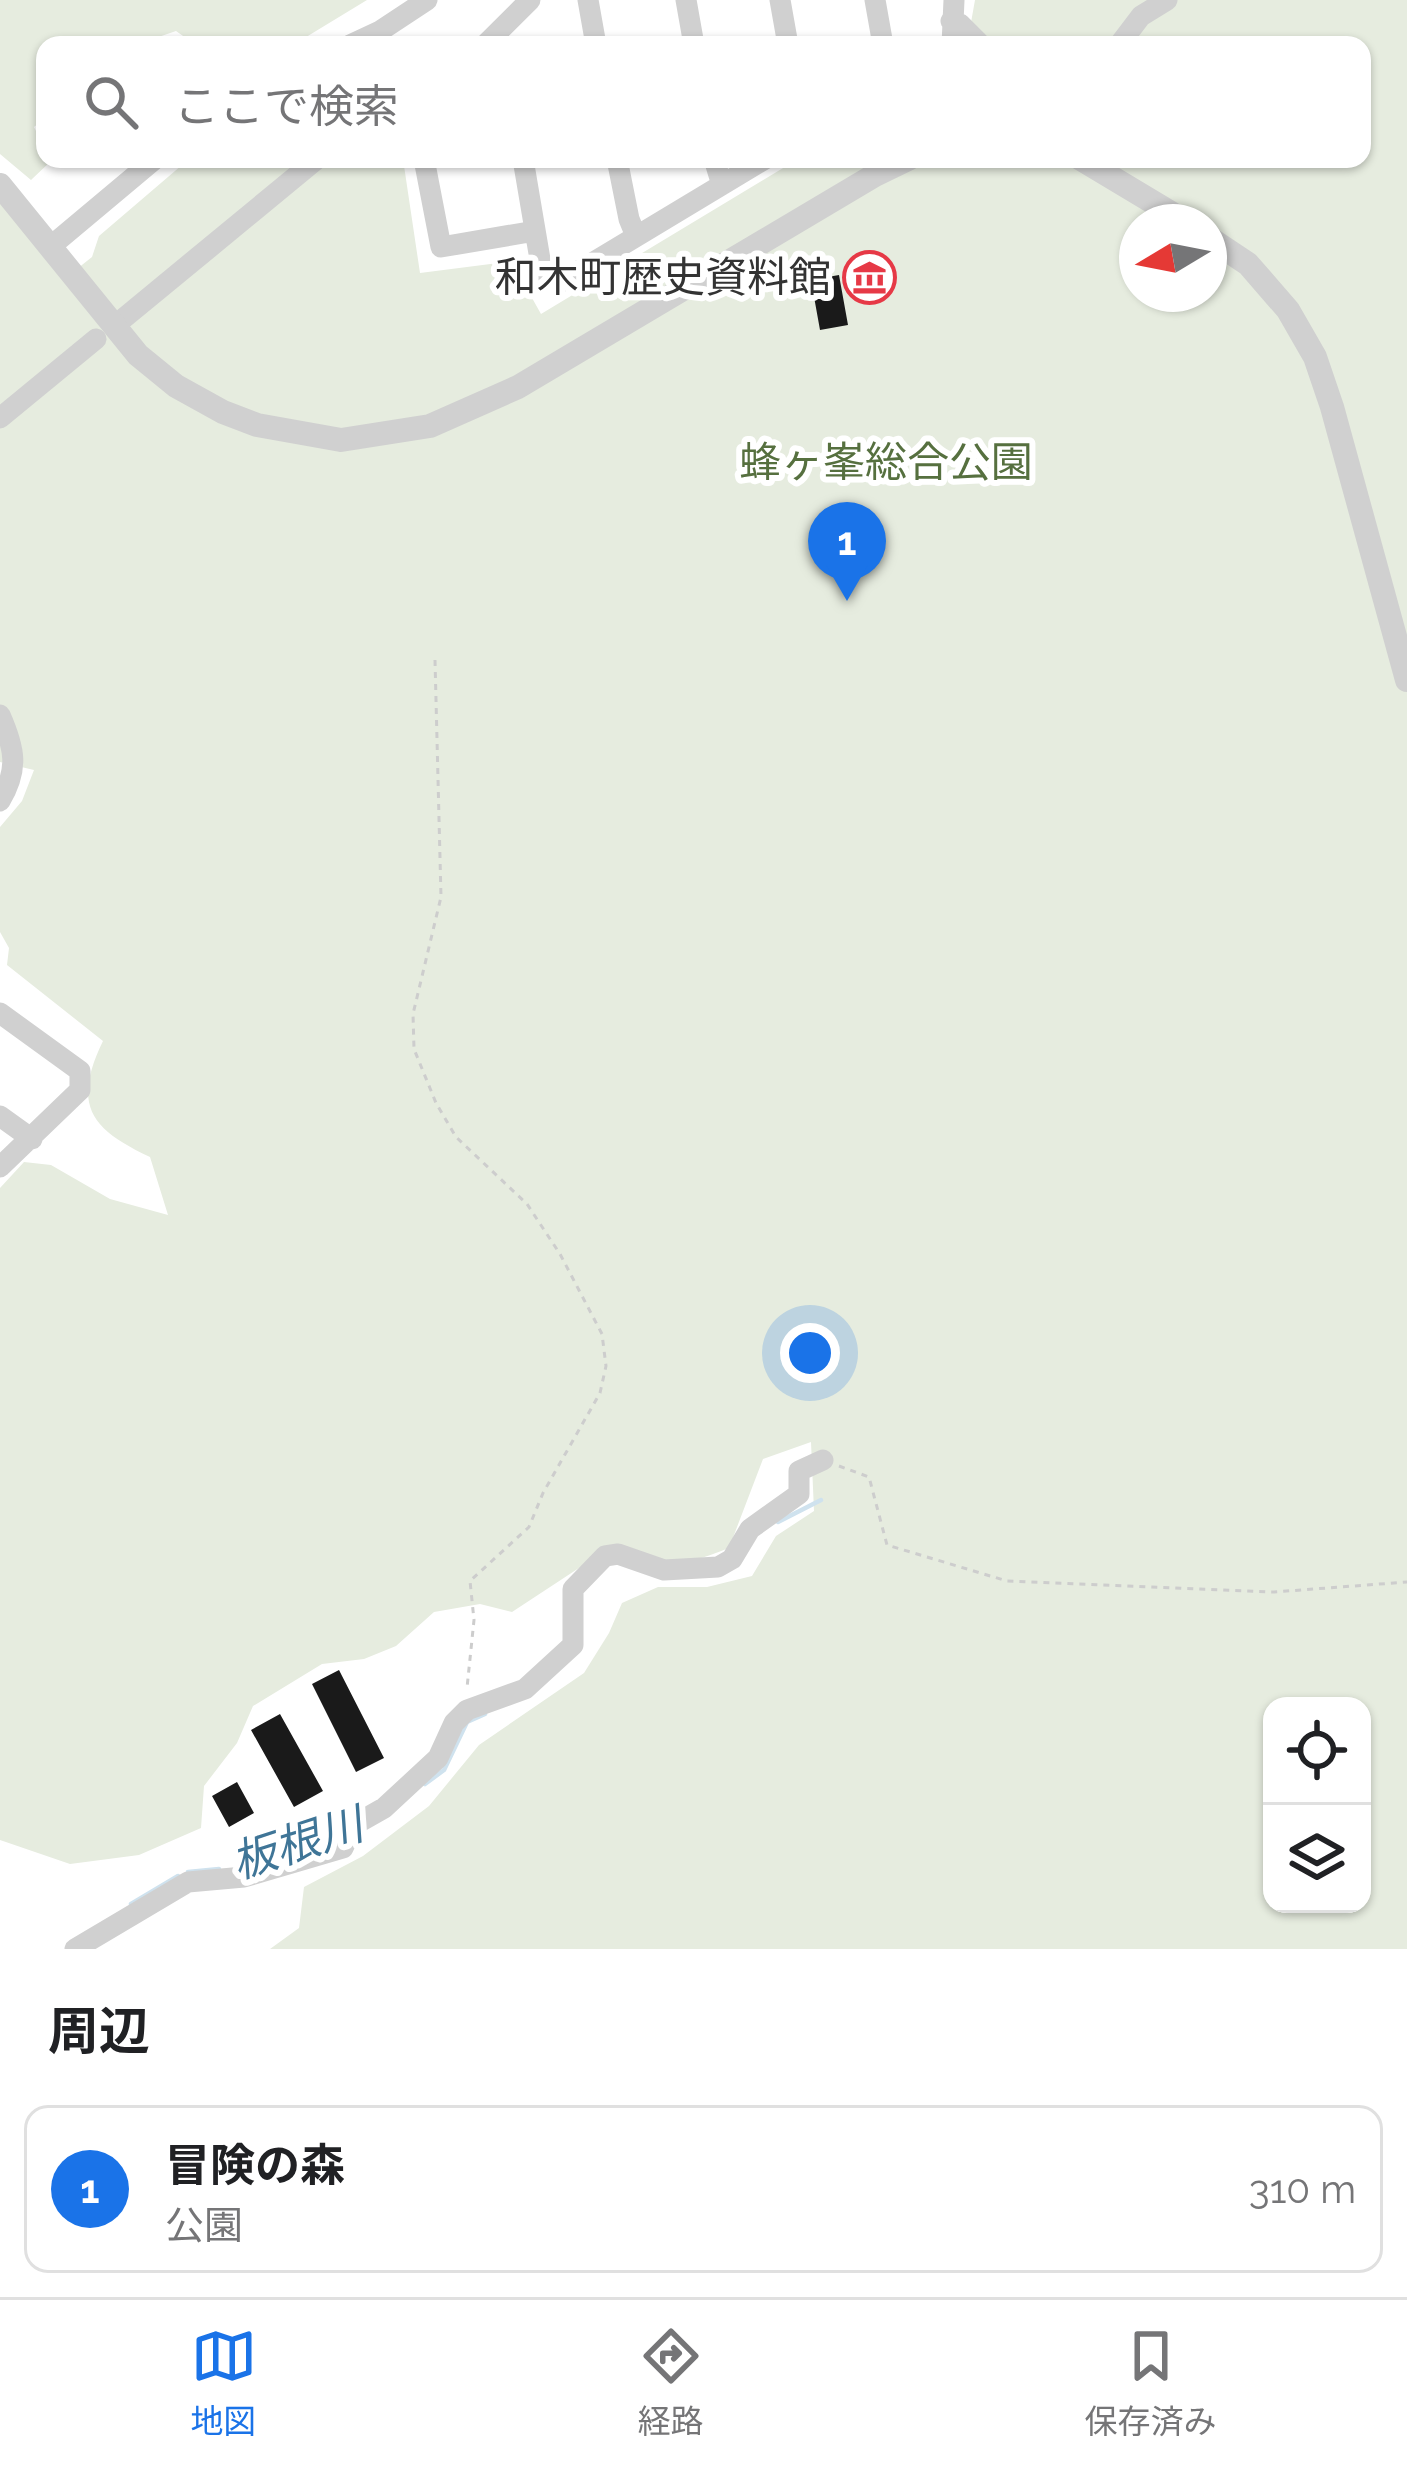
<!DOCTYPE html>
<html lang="ja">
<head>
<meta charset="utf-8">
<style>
	:root { --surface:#fff; --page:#f2f2f2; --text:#202124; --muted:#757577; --line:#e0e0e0; --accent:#1a73e8 }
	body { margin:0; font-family:Raleway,"Noto Sans JP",sans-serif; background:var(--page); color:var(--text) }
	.controls { position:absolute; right:36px; bottom:36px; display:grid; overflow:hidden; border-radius:24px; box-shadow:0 3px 9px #0004 }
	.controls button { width:108px; height:108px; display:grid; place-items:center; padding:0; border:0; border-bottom:3px solid var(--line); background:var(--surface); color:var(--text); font:60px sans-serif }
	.compass { position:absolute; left:1119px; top:204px; width:108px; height:108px; border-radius:50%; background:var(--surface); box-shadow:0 3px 9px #0004; rotate:260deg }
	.you { position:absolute; left:810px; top:1353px; width:42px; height:42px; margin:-30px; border:9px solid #fff; border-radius:50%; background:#1a73e8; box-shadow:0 0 0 18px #1a73e833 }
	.badge { display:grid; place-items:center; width:78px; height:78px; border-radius:50%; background:var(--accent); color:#fff; font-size:39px; font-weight:700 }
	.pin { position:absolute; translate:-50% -99px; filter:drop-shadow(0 3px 6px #0008) }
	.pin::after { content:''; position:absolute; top:63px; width:42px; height:36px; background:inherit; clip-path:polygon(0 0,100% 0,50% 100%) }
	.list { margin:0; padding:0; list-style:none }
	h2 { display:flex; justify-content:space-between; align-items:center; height:156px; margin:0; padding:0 48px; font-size:51px }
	h2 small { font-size:39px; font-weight:400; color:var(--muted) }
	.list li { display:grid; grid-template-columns:78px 1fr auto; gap:36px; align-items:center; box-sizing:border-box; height:168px; margin:0 24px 24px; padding:0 24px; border:3px solid var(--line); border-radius:24px }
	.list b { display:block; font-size:45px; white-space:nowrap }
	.list p { margin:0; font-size:39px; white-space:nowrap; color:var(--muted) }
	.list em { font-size:39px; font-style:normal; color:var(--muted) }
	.icon { flex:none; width:66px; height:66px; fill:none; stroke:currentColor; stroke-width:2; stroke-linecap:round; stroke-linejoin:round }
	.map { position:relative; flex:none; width:1407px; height:1949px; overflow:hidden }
	.search { position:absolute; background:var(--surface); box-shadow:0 3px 9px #0004; left:36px; right:36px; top:36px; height:132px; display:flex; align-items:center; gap:30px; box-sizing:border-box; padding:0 42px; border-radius:24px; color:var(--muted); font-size:45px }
	.sheet { height:348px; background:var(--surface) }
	nav { display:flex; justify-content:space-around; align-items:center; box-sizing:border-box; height:168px; border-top:3px solid var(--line); background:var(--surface); font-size:33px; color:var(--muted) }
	nav a { display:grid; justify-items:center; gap:6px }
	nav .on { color:var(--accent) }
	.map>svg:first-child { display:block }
	.green { fill:#e6ecdf; fill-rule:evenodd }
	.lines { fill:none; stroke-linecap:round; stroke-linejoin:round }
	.stream { stroke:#cfe2ee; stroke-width:4.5 }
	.building { fill:#1a1a1a }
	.path { stroke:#cdcdcd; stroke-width:3; stroke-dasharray:6 6; stroke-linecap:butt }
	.minor { stroke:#d0d0d0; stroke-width:21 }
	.tertiary { stroke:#d0d0d0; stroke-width:24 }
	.labels { text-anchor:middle; stroke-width:12; stroke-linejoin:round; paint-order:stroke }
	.poi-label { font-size:42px; fill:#333; stroke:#fff; text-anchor:end }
	.park-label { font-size:42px; fill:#56703f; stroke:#fff }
	.water-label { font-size:45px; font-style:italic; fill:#3f7597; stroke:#fff }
</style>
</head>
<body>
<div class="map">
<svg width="1407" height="1949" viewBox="0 0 1407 1949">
	<rect width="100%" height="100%" fill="#fff"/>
	<!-- green -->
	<path class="green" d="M0 0H367L293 45H196L176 31 135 45H45V118L34 127 45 149V159L51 161 31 180 0 154Z
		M975 0H1407V1949H270L299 1928 304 1887 363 1856 429 1806 479 1745 584 1673 609 1633 622 1603 658 1587H707L752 1576 776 1536 814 1511 811 1442 763 1459 729 1548C673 1570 670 1565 614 1545L512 1612 480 1604 434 1612 396 1646 364 1659 322 1664 253 1706 237 1743 204 1786 201 1828 139 1855 70 1864 0 1840V1188L24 1162 51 1165 110 1199 168 1215 150 1157C90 1129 72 1105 103 1041L7 965 9 948 0 932V827L22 801 34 770 0 762V200L63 280 92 257 99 236 189 159H403L420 273 521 260 527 289 541 314 798 159H1362V45H967ZM1137 222H1209V294H1137ZM1272 1706H1362V1904H1272Z"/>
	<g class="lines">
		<!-- stream -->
		<path class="stream" d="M778 1522 821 1500
			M425 1784 444 1770 467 1722 485 1714
			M188 1872 219 1869
			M131 1904 178 1876"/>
	</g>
	<!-- building -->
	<path class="building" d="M839 275 848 325 820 330 811 280Z
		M339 1670 384 1758 356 1772 312 1684Z
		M280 1714 323 1791 294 1807 251 1730Z
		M237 1782 254 1813 229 1827 212 1796Z"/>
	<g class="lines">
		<!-- path -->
		<path class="path" d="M435 660 441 897 413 1014 414 1049 436 1103 456 1137 527 1204 560 1254 602 1334 606 1366 600 1393 543 1493 529 1527 470 1581 474 1620 467 1688
			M839 1466 869 1477 887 1545 1007 1581 1274 1592 1407 1582"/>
		<!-- minor -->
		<path class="minor" d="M588 0 596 45
			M686 0 694 45
			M780 0 788 45
			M875 0 883 45
			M951 21 960 24 981 45
			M350 45 380 31 427 0
			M485 45 530 0
			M952 45 954 0
			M1119 45 1141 16 1167 0
			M424 159 441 247 535 231
			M523 159 543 277 559 283 765 159
			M617 159 629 219 636 236
			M714 159 722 185
			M50 247 155 159
			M124 318 317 159
			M0 418 96 339
			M0 715C15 749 19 769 0 801
			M0 1013 80 1071V1090L0 1167
			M0 1116 32 1139
			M75 1949 188 1882 244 1877 343 1848 354 1825 384 1808 438 1758 454 1723 467 1710 525 1689 573 1645V1589L605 1556 618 1554 664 1570 718 1567 732 1559 750 1529 799 1494V1471L823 1460"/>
		<!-- tertiary -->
		<path class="tertiary" d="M1081 159 1186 222
			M0 185 138 355 176 386 223 412 257 425 341 440 430 426 518 387 875 175 908 159
			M1209 238 1248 264 1288 310 1315 357 1332 407 1407 680"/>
	</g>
	<!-- icons -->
	<defs>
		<symbol id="museum-ring" viewBox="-11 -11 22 22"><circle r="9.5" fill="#fff" stroke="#e63946" stroke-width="1.5"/><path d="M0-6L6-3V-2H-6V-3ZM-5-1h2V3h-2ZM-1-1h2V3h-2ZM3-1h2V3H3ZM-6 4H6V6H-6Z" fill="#e63946"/></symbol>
	</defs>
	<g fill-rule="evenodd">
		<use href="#museum-ring" x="840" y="248" width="59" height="59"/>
	</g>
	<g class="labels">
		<!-- poi labels -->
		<g class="poi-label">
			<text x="831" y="292">和木町歴史資料館</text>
		</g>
		<!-- park labels -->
		<g class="park-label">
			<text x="886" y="477">蜂ヶ峯総合公園</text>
		</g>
		<!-- water labels -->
		<g class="water-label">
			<text transform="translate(297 1843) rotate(-18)" y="16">板根川</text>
		</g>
	</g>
</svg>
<div class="controls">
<button><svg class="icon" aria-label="locate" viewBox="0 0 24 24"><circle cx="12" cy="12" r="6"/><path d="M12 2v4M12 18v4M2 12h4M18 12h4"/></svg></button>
<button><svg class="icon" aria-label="layers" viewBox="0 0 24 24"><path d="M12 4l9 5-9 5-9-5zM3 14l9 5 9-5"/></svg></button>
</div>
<svg class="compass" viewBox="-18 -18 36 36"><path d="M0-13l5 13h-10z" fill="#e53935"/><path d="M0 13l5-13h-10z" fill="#757577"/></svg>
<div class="you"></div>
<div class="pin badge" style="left:847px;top:601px">1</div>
<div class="search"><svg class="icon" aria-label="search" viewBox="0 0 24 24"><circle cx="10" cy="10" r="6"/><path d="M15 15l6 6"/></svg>ここで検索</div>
</div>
<section class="sheet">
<h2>周辺<small></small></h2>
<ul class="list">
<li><span class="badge">1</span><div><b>冒険の森</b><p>公園</p></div><em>310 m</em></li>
</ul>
</section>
<nav>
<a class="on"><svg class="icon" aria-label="map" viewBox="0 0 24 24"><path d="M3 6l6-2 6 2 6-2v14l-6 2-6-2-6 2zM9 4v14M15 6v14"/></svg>地図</a>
<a><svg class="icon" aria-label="directions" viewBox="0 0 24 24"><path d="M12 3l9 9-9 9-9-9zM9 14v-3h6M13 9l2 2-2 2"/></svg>経路</a>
<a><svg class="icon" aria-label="saved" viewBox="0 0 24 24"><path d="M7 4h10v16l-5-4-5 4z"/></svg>保存済み</a>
</nav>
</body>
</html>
